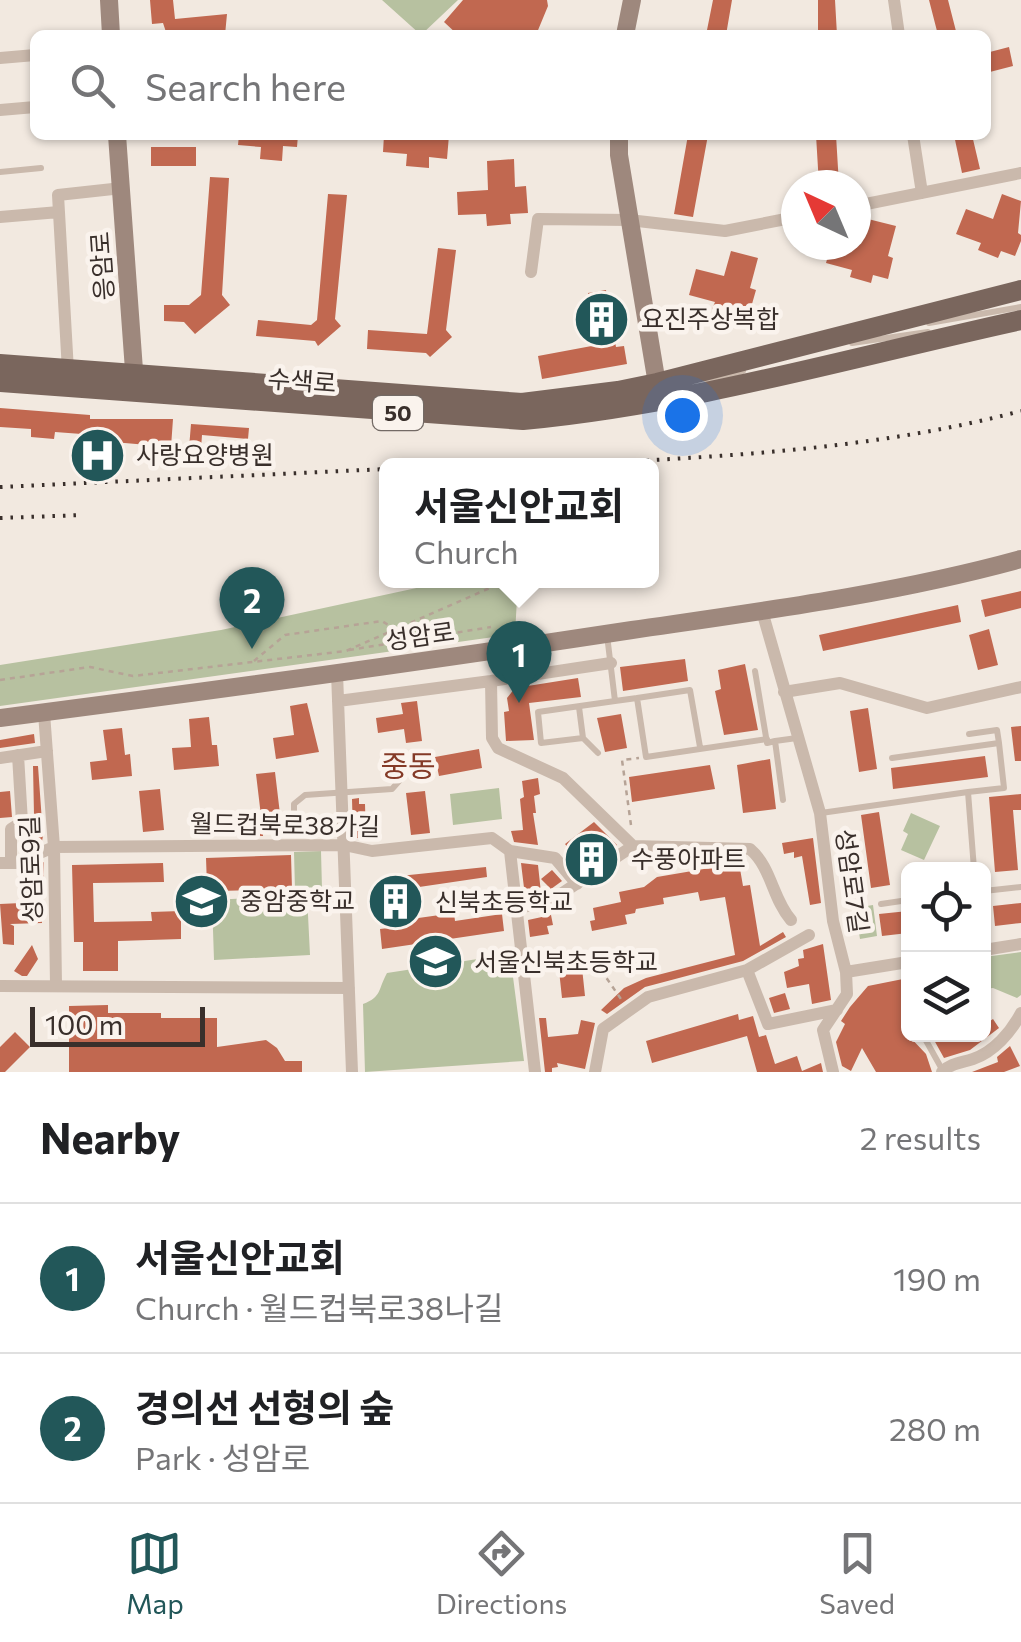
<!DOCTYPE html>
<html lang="en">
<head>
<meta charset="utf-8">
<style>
	:root { --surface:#fff; --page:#f2f2f2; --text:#202124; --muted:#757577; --line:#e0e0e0; --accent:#225759 }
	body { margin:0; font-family:Commissioner,"Noto Sans KR",sans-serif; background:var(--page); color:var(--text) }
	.controls { position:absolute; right:30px; bottom:30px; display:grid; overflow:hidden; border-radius:15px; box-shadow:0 2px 8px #0004 }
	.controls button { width:90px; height:90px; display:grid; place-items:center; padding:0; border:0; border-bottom:2px solid var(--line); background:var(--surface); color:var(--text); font:50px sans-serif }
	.compass { position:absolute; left:781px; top:170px; width:90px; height:90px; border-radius:50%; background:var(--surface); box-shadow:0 2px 8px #0004; rotate:316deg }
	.scale { position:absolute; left:30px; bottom:25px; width:175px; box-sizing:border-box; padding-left:10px; border:5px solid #392f2b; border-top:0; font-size:28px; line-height:35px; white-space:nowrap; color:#392f2b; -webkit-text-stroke:8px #faf3ed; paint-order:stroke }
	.you { position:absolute; left:682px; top:415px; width:35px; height:35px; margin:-25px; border:8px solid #fff; border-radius:50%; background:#1a73e8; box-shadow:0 0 0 15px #1a73e833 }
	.badge { display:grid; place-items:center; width:65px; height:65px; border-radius:50%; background:var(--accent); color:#fff; font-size:32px; font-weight:700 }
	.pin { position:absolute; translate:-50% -82px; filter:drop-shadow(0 2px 5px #0008) }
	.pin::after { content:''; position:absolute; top:52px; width:35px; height:30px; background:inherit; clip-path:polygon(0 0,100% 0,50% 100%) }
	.popup { position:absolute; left:379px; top:458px; width:280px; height:130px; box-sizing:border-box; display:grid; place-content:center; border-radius:15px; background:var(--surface); filter:drop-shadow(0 2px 8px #0005); font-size:32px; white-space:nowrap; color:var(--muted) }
	.popup b { font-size:38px; color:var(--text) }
	.popup::after { content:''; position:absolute; left:50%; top:100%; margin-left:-20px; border:20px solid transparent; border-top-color:var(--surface) }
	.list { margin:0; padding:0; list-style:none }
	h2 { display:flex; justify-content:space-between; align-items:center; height:130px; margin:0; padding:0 40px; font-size:42px }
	h2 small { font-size:32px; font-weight:400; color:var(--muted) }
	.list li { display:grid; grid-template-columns:65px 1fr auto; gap:30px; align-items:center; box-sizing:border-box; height:150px; padding:0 40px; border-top:2px solid var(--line) }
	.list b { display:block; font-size:38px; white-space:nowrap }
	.list p { margin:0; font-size:32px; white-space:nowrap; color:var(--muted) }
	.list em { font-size:32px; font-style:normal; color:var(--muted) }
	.icon { flex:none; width:55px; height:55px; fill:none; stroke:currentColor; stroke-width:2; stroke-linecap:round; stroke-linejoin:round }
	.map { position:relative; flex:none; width:1021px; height:1072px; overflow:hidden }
	.search { position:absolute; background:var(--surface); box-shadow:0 2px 8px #0004; left:30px; right:30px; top:30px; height:110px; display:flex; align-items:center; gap:25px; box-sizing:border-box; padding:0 35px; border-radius:15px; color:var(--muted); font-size:38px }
	.sheet { height:430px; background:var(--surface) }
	nav { display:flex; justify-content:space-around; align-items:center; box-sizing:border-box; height:140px; border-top:2px solid var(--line); background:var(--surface); font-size:28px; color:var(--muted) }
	nav a { display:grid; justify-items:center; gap:5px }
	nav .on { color:var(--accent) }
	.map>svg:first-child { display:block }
	.green { fill:#b7c1a0 }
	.building { fill:#c16850 }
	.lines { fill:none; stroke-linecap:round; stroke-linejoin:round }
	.path { stroke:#b6a396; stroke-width:2.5; stroke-dasharray:5 5; stroke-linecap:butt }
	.lane { stroke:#cab9ac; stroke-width:6 }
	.street { stroke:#cab9ac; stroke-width:12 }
	.secondary { stroke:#9e887d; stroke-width:18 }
	.primary { stroke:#7a665d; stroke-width:20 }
	.rail { stroke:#392f2b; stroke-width:4; stroke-dasharray:2.5 8; stroke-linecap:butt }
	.labels { text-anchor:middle; stroke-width:9; stroke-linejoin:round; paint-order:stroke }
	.shield { fill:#faf3ed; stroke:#736a65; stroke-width:2.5 }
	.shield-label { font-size:22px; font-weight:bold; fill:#392f2b }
	.street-label { font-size:25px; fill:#392f2b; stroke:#faf3ed }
	.poi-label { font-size:25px; fill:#392f2b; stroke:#faf3ed; text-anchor:start }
	.quarter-label { font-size:30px; fill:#843a27; stroke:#faf3ed }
</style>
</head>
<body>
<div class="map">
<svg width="1021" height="1072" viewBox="0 0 1021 1072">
	<rect width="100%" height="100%" fill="#f2e9e0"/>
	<!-- green -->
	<path class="green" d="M382 0H458L421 35Z
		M449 581H518L515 634 0 706V665L221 630Z
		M499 788 502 819 453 825 450 794Z
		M911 813 940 826 924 860 901 850 908 834 903 831Z
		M321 851 322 889 295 890 294 852Z
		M307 895 310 955 214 960 212 900Z
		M873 905 877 936 860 939 855 908Z
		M1021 952V995L1017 998 993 988 984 989V957Z
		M510 954 524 1061 365 1072 363 1004C382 997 378 989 387 973Z"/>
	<!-- building -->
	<path class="building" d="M150 0H173L175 19 227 14 225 35H175L174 31 166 32 163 23 152 24Z
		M463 0H547L548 6 536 35H458L444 22Z
		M713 0H732L726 35H706Z
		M818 0H835L837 35H818Z
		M929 0H948L957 35H938Z
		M1009 47 1013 66 986 73V53Z
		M239 135H298L297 147 283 146 282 161 260 159 261 147 238 145Z
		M384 135H449L447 159 429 157V168L406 166 407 154 383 152Z
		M688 135H708L693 217 674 214Z
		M816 135H836L839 185H819Z
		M954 135H972L980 169 962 173Z
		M151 147H196V166H151Z
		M514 159 515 187 526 186 528 213 510 214 511 224 487 226 486 214 458 215 457 192 488 190 487 161Z
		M210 177 229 178 222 295 230 305 195 334 184 322 164 321V305H189L201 295Z
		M328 194 347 195 335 319 341 326 318 346 315 341 256 336 258 320 311 325 317 320Z
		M1002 194 1021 201 1018 233 1021 235V241L1015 256 1001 251 998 258 978 250 981 243 956 234 966 209 993 219Z
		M868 219 896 226 888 256 893 258 888 279 873 275 871 283 850 277 852 270 826 263 831 245 861 244Z
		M438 248 456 250 446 330 452 337 430 357 426 353 367 349 368 330 427 334Z
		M731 251 758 258 750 288 756 290 750 311 736 307 734 315 712 309 715 302 689 295 696 269 724 276Z
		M606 290 616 347 624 346 627 364 542 379 538 356 597 345 588 293Z
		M0 408 90 415V419H173L171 447 113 442V451L95 450V435L55 432 54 439 31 437V429L0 427Z
		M191 424 249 428 248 439 202 435 201 449 189 448Z
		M1021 591V608L985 617 981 600Z
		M958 605 961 622 823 651 819 635Z
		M989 629 998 665 978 670 969 635Z
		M685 659 688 681 623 691 620 667Z
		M745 664 758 730 724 735 715 691 721 689 718 670Z
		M578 678 581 697 529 703 534 740 506 741 504 712 509 711 507 698 515 688Z
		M417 701 422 741 406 743 404 729 378 733 376 718 403 714 401 703Z
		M307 703 319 752 276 759 273 738 294 735 290 706Z
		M868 708 877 769 859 772 850 711Z
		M621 714 627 748 605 752 597 718Z
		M209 717 212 745H217L219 766 174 770 172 748 191 747 189 719Z
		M1021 726V761H1015L1011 727Z
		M122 728 125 755 130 754 132 776 92 780 90 762 107 760 103 730Z
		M34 734 35 743 0 748V740Z
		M479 749 482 768 439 776 435 757Z
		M985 756 988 777 893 789 891 768Z
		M770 759 776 809 743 813 737 765Z
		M710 765 715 789 632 802 629 777Z
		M33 766H38L43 836 42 841 21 850V834L30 827 34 815Z
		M275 772 280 814 261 816 256 774Z
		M538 778 540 794 534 796 536 813H533L538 845 514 842 511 831 523 830 520 799 524 797 522 781Z
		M160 789 164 830 143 832 139 791Z
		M10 791 12 817 0 818V792Z
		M425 791 430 833 411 835 406 793Z
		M1021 794V810H1013L1018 870 995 872 989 797Z
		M359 798V804H365L366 840 353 837 352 799Z
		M879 812 890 885 871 888 861 815Z
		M594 822 617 845 583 867 565 844Z
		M219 827 263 828V836H219Z
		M813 838 821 903 810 905 802 856 794 858V852L784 854 782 843Z
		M291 855 292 889 218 891V886H207L206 858Z
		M44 862V879L27 880 26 870Z
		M163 863 164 882 93 883 94 922 152 921 151 912 181 911V939L118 941V971H83V942H74L72 865Z
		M521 863 538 865 541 893 525 896Z
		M739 863 743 886 750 885 760 946 783 932 786 937 743 961 645 987 607 1014 601 1010 624 988 646 978 735 955 725 897 700 901 698 892 663 898 664 904 636 909 635 913 625 915 627 924 592 931 590 921 595 920 593 908 621 902 619 892 644 887 657 877Z
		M486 867 487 877 392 891 390 877Z
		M552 870 562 881 551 889 541 879Z
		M31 898V903H41L42 923 10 924 14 926V945L3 944 0 904 21 903V899Z
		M1021 903V923L995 926 993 906Z
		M908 911V933L882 936 879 914Z
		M454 913 455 921 502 914 504 931 382 949 380 929 397 927V921Z
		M551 915 553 925 547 926 549 934 530 937 528 920Z
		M823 944 831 1000 812 1004 809 984 787 988 784 972 799 966 798 959 804 958 803 950Z
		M32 945 38 959 27 976H22L14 971Z
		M580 949 585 996 562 998 557 952Z
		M908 978V1035L926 1054 932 1072H876L862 1048 851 1071 842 1066 836 1042 845 1024 841 1021 850 1007 868 986Z
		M785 993 790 1009 774 1013 769 998Z
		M108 1005V1013H161V1018H217V1047L266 1040 277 1048 285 1061H302V1072H69V1006Z
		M738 1014 739 1020 753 1016 759 1037 766 1035 775 1064 797 1056 802 1071 821 1063 823 1072H757L747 1036 652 1063 646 1041Z
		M539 1018H546L548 1037 578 1034 581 1020 595 1023 585 1069 557 1063 558 1067 552 1068V1072H545Z
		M993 1019 999 1028 970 1050 944 1058 934 1040V1034H984V1025Z
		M15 1032 30 1047 5 1072H0V1047Z
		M1010 1046 1020 1066 1004 1072H972L998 1062 997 1057Z"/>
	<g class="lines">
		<!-- path -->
		<path class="path" d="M349 650 491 627
			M254 661 285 635 382 621 393 628
			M0 680 90 667 133 676 346 651 492 587 489 580
			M631 825 622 760 639 758
			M601 970 623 1002"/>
		<!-- lane -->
		<path class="lane" d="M0 172 41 168
			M929 323 1021 307
			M852 343 928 332
			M693 386 743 371
			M607 635 615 701 637 698
			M755 671 767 743 775 741 783 800
			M579 707 583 738 541 743 538 712 615 701
			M969 734 997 730 999 743
			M583 738 598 753
			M775 741 797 738
			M700 747 690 690 637 698 646 757 767 739
			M892 758 999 743 1004 788 968 792
			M821 813 968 792 974 869
			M294 817V804L305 795 392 789 400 780 401 769
			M984 891 1021 887
			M881 904 908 900
			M924 1037 943 1071"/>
		<!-- street -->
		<path class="street" d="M894 0 899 35
			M0 58 35 55
			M0 110 35 107
			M913 135 922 193
			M856 206 1021 173
			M0 217 59 212
			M531 272 538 219 629 220 725 231 796 217
			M68 371 58 195 122 188
			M762 611 820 813 833 921 846 972 847 994 823 1030 833 1072
			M337 673 352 1072
			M491 681 611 663
			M784 692 840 683 927 708 1021 687
			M338 701 491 681 492 738 498 748 563 778 633 846 750 849C772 868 772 898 791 920
			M44 713 54 847 56 985
			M0 758 47 751
			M510 851 555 858 577 884
			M0 863H16L54 847 344 845 372 851 492 838 510 851 535 1072
			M11 863V829L22 822 18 755
			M516 908 549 902 633 846
			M984 950 1021 944
			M747 970 809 935
			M846 972 908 962
			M0 986 349 988
			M595 1072 603 1029 648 997 747 970 768 1024 837 1010
			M942 1072C951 1063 961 1063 973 1059 994 1052 1011 1032 1021 1013"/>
		<!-- secondary -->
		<path class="secondary" d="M109 0 111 35
			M625 35 632 0
			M117 135 135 384
			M619 135V155L659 396
			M0 718C211 691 422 662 632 630 762 611 894 594 1021 559"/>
		<!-- primary -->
		<path class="primary" d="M0 364 522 403 618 391 657 383 1021 290
			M0 382 523 420C693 404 856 356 1021 320"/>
		<!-- rail -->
		<path class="rail" d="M531 466C694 458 862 453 1021 411
			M0 487 386 469
			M0 518 83 515"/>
	</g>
	<!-- icons -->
	<defs>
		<symbol id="building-disc" viewBox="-11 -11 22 22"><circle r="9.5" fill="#225759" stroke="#faf3ed"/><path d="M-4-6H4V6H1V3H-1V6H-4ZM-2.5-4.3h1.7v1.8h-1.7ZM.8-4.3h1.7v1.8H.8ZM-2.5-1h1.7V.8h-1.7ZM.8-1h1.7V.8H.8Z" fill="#fff"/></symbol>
		<symbol id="hospital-disc" viewBox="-11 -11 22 22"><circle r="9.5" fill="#225759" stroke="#faf3ed"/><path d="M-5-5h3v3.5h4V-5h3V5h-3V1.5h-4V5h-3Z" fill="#fff"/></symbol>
		<symbol id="school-disc" viewBox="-11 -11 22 22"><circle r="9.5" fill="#225759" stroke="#faf3ed"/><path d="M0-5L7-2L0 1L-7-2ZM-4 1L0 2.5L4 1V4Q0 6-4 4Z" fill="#fff"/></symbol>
	</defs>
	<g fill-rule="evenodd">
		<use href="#building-disc" x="570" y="288" width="63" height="63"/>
		<use href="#hospital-disc" x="66" y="424" width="63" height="63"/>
		<use href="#building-disc" x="560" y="828" width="63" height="63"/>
		<use href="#school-disc" x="170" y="870" width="63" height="63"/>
		<use href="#building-disc" x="364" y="870" width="63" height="63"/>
		<use href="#school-disc" x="404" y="930" width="63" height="63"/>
	</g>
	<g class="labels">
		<!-- shield labels -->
		<rect class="shield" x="373" y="396" width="50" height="34" rx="8"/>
		<g class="shield-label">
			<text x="398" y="421">50</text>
		</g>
		<!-- street labels -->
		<g class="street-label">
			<text transform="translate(102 266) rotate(-94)" y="9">응암로</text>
			<text transform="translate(302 381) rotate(4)" y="9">수색로</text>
			<text transform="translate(420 636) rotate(-8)" y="9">성암로</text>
			<text transform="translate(285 825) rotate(1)" y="9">월드컵북로38가길</text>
			<text transform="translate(31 869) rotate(-92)" y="9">성암로9길</text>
			<text transform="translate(852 881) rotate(82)" y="9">성암로7길</text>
		</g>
		<!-- poi labels -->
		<g class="poi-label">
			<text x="641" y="328">요진주상복합</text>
			<text x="136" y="464">사랑요양병원</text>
			<text x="631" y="868">수풍아파트</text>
			<text x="240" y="910">중암중학교</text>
			<text x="435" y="911">신북초등학교</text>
			<text x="474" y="971">서울신북초등학교</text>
		</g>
		<!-- quarter labels -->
		<g class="quarter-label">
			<text x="408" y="777">중동</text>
		</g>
	</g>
</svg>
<div class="controls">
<button><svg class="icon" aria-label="locate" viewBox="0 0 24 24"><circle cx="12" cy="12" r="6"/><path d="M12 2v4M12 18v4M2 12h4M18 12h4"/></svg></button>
<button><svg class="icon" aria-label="layers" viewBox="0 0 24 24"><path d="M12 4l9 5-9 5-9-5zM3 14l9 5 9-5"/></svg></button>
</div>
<svg class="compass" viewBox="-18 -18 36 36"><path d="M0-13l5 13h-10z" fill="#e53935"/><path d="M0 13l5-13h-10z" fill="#757577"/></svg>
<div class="scale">100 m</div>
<div class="you"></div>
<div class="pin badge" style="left:519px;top:703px">1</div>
<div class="popup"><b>서울신안교회</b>Church</div>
<div class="pin badge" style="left:252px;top:649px">2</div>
<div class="search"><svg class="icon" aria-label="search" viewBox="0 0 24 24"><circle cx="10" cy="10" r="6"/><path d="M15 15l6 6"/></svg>Search here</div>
</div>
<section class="sheet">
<h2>Nearby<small>2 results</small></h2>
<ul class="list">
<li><span class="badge">1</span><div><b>서울신안교회</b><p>Church · 월드컵북로38나길</p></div><em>190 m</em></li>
<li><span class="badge">2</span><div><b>경의선 선형의 숲</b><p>Park · 성암로</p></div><em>280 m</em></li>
</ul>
</section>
<nav>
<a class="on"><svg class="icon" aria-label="map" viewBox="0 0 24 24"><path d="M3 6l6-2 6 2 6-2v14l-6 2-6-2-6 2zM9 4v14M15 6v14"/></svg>Map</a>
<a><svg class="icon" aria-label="directions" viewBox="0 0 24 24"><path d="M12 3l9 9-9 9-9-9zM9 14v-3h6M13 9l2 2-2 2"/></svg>Directions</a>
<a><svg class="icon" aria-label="saved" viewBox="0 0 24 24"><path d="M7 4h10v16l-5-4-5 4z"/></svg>Saved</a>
</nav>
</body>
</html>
